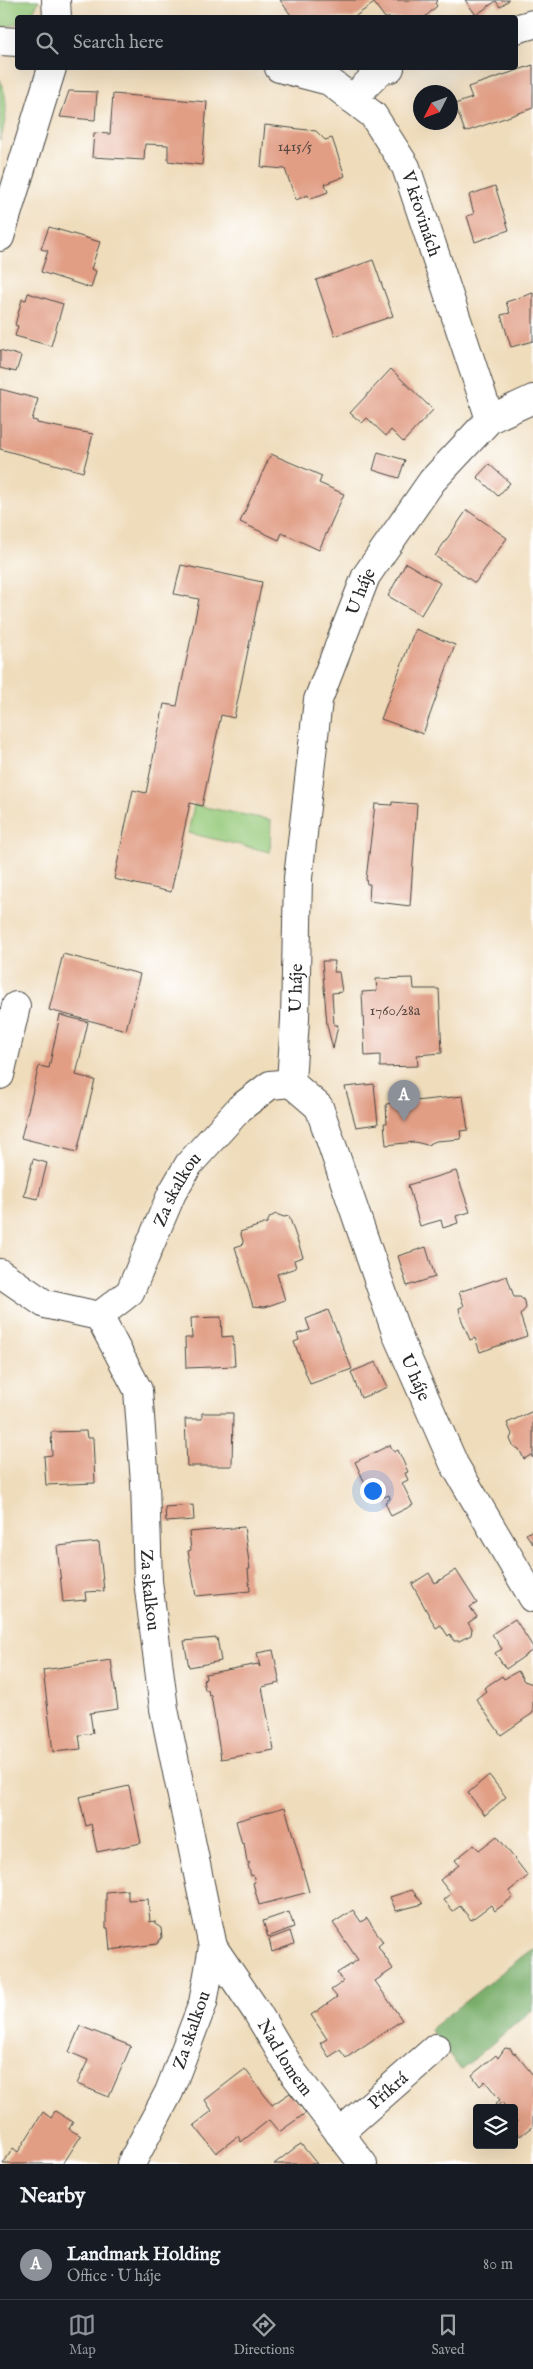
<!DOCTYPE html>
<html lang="en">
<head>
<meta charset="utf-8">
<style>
	:root { --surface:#171b24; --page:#20242c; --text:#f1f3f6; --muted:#9ea1a6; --line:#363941; --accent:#8c9099 }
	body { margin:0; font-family:"IM FELL English",serif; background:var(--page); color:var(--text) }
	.controls { position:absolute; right:15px; bottom:15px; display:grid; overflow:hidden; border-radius:5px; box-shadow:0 5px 20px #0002 }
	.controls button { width:45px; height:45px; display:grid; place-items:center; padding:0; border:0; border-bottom:1px solid var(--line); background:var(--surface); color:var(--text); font:25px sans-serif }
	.compass { position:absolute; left:413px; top:85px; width:45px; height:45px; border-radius:50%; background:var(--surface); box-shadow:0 5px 20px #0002; rotate:228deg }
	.you { position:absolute; left:372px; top:1490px; width:18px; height:18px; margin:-12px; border:4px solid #fff; border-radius:50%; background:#1a73e8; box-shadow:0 0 0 8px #1a73e833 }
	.badge { display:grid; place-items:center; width:32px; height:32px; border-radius:50%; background:var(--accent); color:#fff; font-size:16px; font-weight:700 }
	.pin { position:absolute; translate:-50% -41px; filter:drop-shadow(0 1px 2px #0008) }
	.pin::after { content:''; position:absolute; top:26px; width:18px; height:15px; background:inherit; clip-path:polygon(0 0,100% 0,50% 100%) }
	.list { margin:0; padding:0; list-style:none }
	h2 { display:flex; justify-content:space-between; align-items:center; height:65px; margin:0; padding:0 20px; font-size:21px }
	h2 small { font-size:16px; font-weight:400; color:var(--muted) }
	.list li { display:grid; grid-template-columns:32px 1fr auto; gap:15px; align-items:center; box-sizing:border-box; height:70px; padding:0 20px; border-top:1px solid var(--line) }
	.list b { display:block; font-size:19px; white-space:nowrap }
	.list p { margin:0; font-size:16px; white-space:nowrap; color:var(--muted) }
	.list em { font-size:16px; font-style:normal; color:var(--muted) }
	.icon { flex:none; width:28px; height:28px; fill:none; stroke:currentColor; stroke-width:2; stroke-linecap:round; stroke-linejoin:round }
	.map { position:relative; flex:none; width:533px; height:2164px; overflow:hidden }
	.search { position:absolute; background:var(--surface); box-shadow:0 5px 20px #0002; left:15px; right:15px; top:15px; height:55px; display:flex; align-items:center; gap:12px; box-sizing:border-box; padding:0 18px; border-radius:5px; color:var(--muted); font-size:19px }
	.sheet { height:135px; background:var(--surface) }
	nav { display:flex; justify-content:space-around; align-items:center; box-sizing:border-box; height:70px; border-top:1px solid var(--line); background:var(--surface); font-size:14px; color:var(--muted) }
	nav a { display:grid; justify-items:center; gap:2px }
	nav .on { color:var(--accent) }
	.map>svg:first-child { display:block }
	.green { fill:#97ca7b; stroke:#617a53 }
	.forest { fill:#79ae6b; stroke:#526c4b }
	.building { fill:#e19e85 }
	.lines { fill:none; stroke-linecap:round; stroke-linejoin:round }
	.minor-casing { stroke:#484641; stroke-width:30 }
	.minor { stroke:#fff; stroke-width:28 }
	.labels { text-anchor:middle; stroke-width:4; stroke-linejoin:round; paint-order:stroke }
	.number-label { font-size:15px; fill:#584842 }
	.street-label { font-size:18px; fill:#2b2b2b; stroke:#fff }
</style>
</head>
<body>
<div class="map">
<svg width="533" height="2164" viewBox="0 0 533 2164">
	<rect width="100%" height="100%" fill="#fff"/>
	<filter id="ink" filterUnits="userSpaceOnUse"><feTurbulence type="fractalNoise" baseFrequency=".02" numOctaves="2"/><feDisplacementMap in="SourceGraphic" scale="10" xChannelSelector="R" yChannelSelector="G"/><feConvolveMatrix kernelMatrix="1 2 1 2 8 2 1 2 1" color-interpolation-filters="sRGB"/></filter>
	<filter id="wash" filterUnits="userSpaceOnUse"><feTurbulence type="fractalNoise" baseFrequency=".0096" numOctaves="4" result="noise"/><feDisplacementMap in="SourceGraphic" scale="20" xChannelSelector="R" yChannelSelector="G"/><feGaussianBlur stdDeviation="1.12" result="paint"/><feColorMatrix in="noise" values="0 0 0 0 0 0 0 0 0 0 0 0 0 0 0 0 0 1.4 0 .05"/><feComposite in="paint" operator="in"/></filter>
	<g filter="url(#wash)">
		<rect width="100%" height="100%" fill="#efdcbb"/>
		<!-- green -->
		<path class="green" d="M0 0H39L33 12 27 17 18 18 17 24 0 28Z
			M0 79C9 100 7 119 0 140Z
			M194 805 271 820 270 852 188 833Z"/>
		<!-- forest -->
		<path class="forest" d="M533 1948V2009L461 2070 430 2029Z"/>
		<g id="blocks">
			<!-- building -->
			<path class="building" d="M280 0H438L435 3 437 6 424 18H385L374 3 353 18H293Z
				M465 0H509L500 7 496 1 476 15Z
				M533 65V108L465 132 455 104 472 98 468 87Z
				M69 91 97 92 95 120 60 117Z
				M113 94 207 102 202 165 168 161V145L145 144 144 160 92 157 94 133 110 134Z
				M265 125 316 131 325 140 332 138 345 176 325 184 328 192 309 199 308 195 296 200 285 169 261 167Z
				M495 186 509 230 475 242 467 216 474 214 469 195Z
				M49 227 100 242 91 269 96 271 91 288 41 272 48 251 41 249Z
				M373 260 393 316 335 336 316 280Z
				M28 293 63 304 51 346 15 336 18 326 15 325 22 299 26 300Z
				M533 293V341L511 347 501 315 510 313 506 302Z
				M0 350 21 356 16 372 0 368Z
				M391 369 433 410 403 442 391 430 386 436 367 418 362 423 350 413Z
				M0 389 38 399 32 420 37 421V423L93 434 83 472 0 449Z
				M378 452 405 460 399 478 373 470Z
				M271 454 322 476 319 483 344 494 319 550 282 533 279 540 240 522Z
				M489 464 510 483 498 496 477 477Z
				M467 510 507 538 475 583 435 556Z
				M406 563 440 583 421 615 388 596Z
				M181 565 262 582 234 718 221 715 202 806 190 803 171 892 114 879 133 790 146 793 164 704 177 706 199 599 174 594Z
				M415 629 455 645 423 734 381 719Z
				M392 802 417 804 410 906 369 901 370 884H367L366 879 375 804 392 805Z
				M63 954 140 974 126 1030 49 1010Z
				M322 961H335L334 972H339L342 992 332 993 334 1025H338L333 1049 327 1025Z
				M413 978 414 989H439L442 1053 417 1055 418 1066 380 1067V1055L365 1056 362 992 377 991 376 979Z
				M60 1015 88 1022 76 1075 95 1080 77 1152 21 1138 39 1066 49 1068Z
				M374 1084 378 1124 356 1127 345 1087Z
				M463 1096 468 1130 460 1131 461 1139 436 1141 427 1145 415 1142 386 1145 384 1123H387L386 1104Z
				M33 1159 47 1163 38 1199 24 1196Z
				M456 1171 470 1212 456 1216 458 1223 443 1228 441 1220 420 1226 408 1185Z
				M276 1214 284 1217 289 1216 303 1257 294 1260 296 1268 277 1274 285 1300 265 1307 253 1306 235 1247 244 1244 240 1232 267 1223 270 1217Z
				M426 1247 435 1277 407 1286 398 1256Z
				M507 1276 514 1297H520L525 1301 526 1308 520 1315 527 1336 480 1352 475 1338 470 1340 461 1318 459 1308 464 1306 459 1292Z
				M328 1310 352 1369 310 1384 294 1342 299 1340 297 1334 310 1330 306 1319Z
				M221 1317 222 1337 233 1336 235 1366 186 1368 185 1338H192L191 1318Z
				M376 1362 388 1387 361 1398 351 1372Z
				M533 1411V1458L531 1455 524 1459 519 1449 513 1446 510 1439 512 1434 507 1423Z
				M202 1413H233L232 1466H187L185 1419H202Z
				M86 1431 87 1438H93L95 1483 46 1485 44 1456 52 1455 51 1432Z
				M390 1445 394 1452 398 1450 408 1472 405 1473 408 1480 402 1483 413 1505 391 1516 385 1502 390 1499 389 1495 384 1497 382 1493 372 1498 355 1462Z
				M193 1505 194 1520 166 1522 165 1507Z
				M244 1527 250 1569H248L250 1591 196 1596 188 1551 191 1550 189 1532Z
				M533 1530V1544L526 1534Z
				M99 1542 104 1591 85 1592 86 1600 63 1602 57 1546Z
				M456 1570 477 1603 470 1607 477 1617 468 1623 472 1629 471 1635 459 1641H454L450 1634 448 1636 441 1625 436 1628 412 1584 429 1573 435 1583Z
				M515 1619 533 1647V1650L506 1669 495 1653 502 1649 492 1634Z
				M217 1638 221 1661 189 1667 184 1641Z
				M273 1650 280 1683 262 1687 274 1750 221 1759 211 1695 209 1696 208 1690H205L203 1680 206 1679 205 1674 258 1664 260 1667 257 1653Z
				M111 1660 118 1709 90 1713 93 1733 79 1735 81 1749 53 1752 43 1670Z
				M518 1671 524 1681 533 1684V1713L501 1735 476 1699 486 1691 484 1688 502 1676 504 1679Z
				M489 1775 506 1797 485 1815 468 1793Z
				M129 1786 141 1843 97 1852 91 1824 86 1826 79 1797Z
				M285 1807 309 1892 259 1905 253 1883 255 1882 253 1875 251 1876 248 1865 250 1863 247 1862 244 1843 242 1844 236 1821Z
				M497 1836 528 1876 509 1891 513 1897 495 1911 491 1905 471 1920 460 1906 453 1911 444 1900 451 1894 440 1880 459 1865 455 1860 474 1845 479 1850Z
				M128 1890V1900L148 1899 150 1922 155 1921V1924L161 1928 162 1937 157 1944 110 1950 108 1928H106V1892Z
				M412 1890 423 1904 396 1911 390 1897Z
				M353 1910 361 1922 367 1918 383 1942 378 1946 393 1969 375 1981 402 2020 346 2058 340 2050 329 2057 320 2043 327 2039 311 2015 337 1997 331 1990 343 1982 337 1973 358 1960 333 1923Z
				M289 1912 294 1927 268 1937 263 1921Z
				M290 1931 294 1944 272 1952 269 1939Z
				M80 2026 131 2046 109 2097 77 2084 88 2060 69 2052Z
				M505 2048 511 2049 513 2054 515 2053 533 2075V2126L520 2136 514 2128 517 2121 514 2118V2108H506L502 2102 497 2106 495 2104 500 2100 485 2081 480 2086 472 2075 496 2055 498 2058Z
				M245 2069 272 2105 290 2093 306 2113 279 2132 269 2120 241 2142 238 2136 216 2153 194 2125 212 2111 205 2100Z
				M55 2111 73 2122 69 2129 81 2136 63 2164H3L13 2148 18 2152 43 2112 51 2118Z
				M301 2144 317 2164H274L296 2147Z"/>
		</g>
	</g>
	<g filter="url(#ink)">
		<use href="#blocks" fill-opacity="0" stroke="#484641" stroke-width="1"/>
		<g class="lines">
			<defs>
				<g id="minor">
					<path d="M56 0 57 18"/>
					<path d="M516 29 533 24"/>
					<path d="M0 41 18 42"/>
					<path id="s1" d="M279 68 329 81 373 115 406 167 490 419"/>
					<path d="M352 99 381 70 390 68"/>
					<path d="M0 237 52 68"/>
					<path d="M0 1075 16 1006"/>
					<path id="s2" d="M291 1083 295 1019 298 878 318 700 366 576 432 481 490 419 533 399"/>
					<path id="s3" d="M291 1083 319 1107 397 1335 454 1464 533 1598"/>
					<path d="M0 1273 45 1304 99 1316"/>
					<path id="s4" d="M99 1316 138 1390 145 1483 148 1581 164 1709 213 1947 203 2003 169 2092 131 2164"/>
					<path id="s5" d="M99 1316 130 1292 172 1193 189 1164 240 1108 270 1085 291 1083"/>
					<path id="s6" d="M213 1947 257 2012 292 2071 363 2164"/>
					<path id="s7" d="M339 2133 436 2048"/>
				</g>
			</defs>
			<!-- minor casing -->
			<use href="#minor" class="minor-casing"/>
			<!-- minor -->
			<use href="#minor" class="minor"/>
		</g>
	</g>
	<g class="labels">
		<!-- number labels -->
		<g class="number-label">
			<text x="295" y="151">1415/5</text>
			<text x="395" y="1015">1760/28a</text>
		</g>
		<!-- street labels -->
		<g class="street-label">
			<text dy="6" stroke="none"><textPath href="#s1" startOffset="218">V křovinách</textPath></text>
			<text dy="6" stroke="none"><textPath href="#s2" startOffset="501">U háje</textPath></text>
			<text dy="6" stroke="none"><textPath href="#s2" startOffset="95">U háje</textPath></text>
			<text dy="6" stroke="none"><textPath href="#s5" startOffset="152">Za skalkou</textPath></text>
			<text dy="6" stroke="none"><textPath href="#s3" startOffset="324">U háje</textPath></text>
			<text dy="6" stroke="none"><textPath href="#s4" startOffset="284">Za skalkou</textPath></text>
			<text transform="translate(191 2030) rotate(-71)" y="6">Za skalkou</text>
			<text dy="6" stroke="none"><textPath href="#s6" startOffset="132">Nad lomem</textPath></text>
			<text dy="6" stroke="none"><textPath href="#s7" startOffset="65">Příkrá</textPath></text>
		</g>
	</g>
</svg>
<div class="controls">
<button><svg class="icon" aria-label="layers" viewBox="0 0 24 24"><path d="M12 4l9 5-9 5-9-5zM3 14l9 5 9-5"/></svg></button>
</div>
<svg class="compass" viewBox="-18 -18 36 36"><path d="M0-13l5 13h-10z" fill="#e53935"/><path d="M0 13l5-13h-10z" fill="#9ea1a6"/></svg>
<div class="you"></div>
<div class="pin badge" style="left:404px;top:1121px">A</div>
<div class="search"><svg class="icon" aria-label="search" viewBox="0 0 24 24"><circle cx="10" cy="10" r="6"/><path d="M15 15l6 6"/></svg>Search here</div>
</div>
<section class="sheet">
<h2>Nearby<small></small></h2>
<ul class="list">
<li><span class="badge">A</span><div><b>Landmark Holding</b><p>Office · U háje</p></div><em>80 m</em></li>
</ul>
</section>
<nav>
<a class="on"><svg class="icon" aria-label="map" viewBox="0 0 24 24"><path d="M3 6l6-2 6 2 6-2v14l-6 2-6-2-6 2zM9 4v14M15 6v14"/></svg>Map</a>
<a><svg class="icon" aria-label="directions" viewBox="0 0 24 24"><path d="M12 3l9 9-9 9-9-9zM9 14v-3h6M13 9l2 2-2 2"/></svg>Directions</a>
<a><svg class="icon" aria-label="saved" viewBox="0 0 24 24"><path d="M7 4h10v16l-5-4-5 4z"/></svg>Saved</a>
</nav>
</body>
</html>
